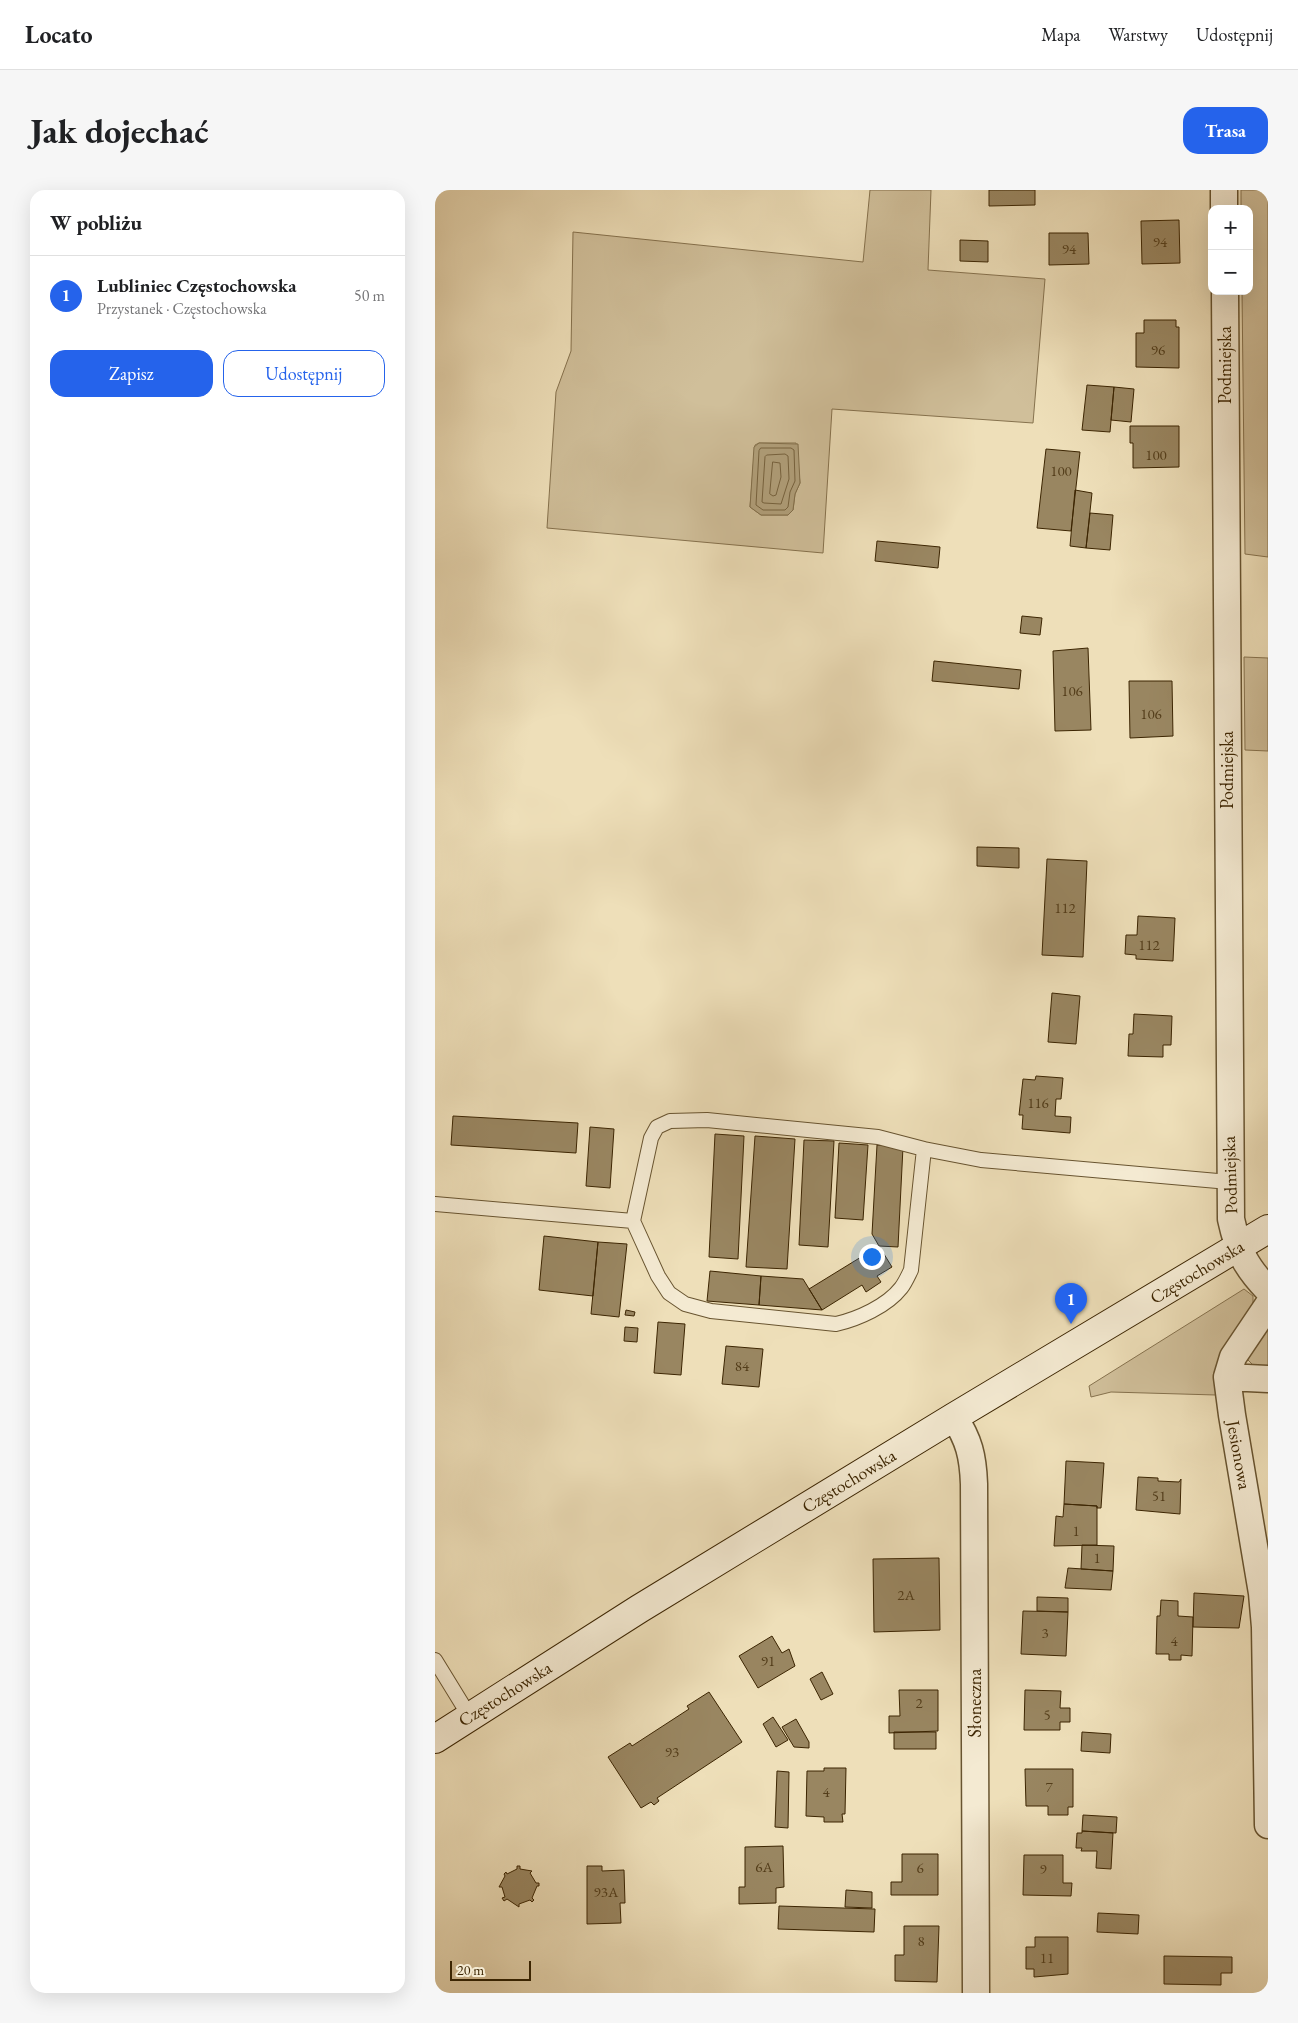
<!DOCTYPE html>
<html lang="pl">
<head>
<meta charset="utf-8">
<style>
	:root { --surface:#fff; --page:#f6f6f6; --text:#202124; --muted:#757577; --line:#e0e0e0; --accent:#2563eb }
	body { margin:0; font-family:"EB Garamond",serif; background:var(--page); color:var(--text) }
	.controls { position:absolute; right:15px; top:15px; display:grid; overflow:hidden; border-radius:10px; box-shadow:0 5px 20px #0002 }
	.controls button { width:45px; height:45px; display:grid; place-items:center; padding:0; border:0; border-bottom:1px solid var(--line); background:var(--surface); color:var(--text); font:25px sans-serif }
	.scale { position:absolute; left:15px; bottom:12px; width:81px; box-sizing:border-box; padding-left:5px; border:2px solid #3c2502; border-top:0; font-size:14px; line-height:18px; white-space:nowrap; color:#3c2502; -webkit-text-stroke:4px #f4ead2; paint-order:stroke }
	.you { position:absolute; left:436px; top:1066px; width:18px; height:18px; margin:-12px; border:4px solid #fff; border-radius:50%; background:#1a73e8; box-shadow:0 0 0 8px #1a73e833 }
	.badge { display:grid; place-items:center; width:32px; height:32px; border-radius:50%; background:var(--accent); color:#fff; font-size:16px; font-weight:700 }
	.pin { position:absolute; translate:-50% -41px; filter:drop-shadow(0 1px 2px #0008) }
	.pin::after { content:''; position:absolute; top:26px; width:18px; height:15px; background:inherit; clip-path:polygon(0 0,100% 0,50% 100%) }
	.list { margin:0; padding:0; list-style:none }
	h2 { display:flex; justify-content:space-between; align-items:center; height:65px; margin:0; padding:0 20px; font-size:21px }
	h2 small { font-size:16px; font-weight:400; color:var(--muted) }
	.list li { display:grid; grid-template-columns:32px 1fr auto; gap:15px; align-items:center; box-sizing:border-box; height:80px; padding:0 20px; border-top:1px solid var(--line) }
	.list b { display:block; font-size:19px; white-space:nowrap }
	.list p { margin:0; font-size:16px; white-space:nowrap; color:var(--muted) }
	.list em { font-size:16px; font-style:normal; color:var(--muted) }
	.actions { display:flex; gap:10px; padding:15px 20px }
	.actions a { flex:1; padding:11px 0; border:1px solid var(--accent); border-radius:15px; text-align:center; font-size:18px; color:var(--accent) }
	.actions .main { background:var(--accent); color:#fff }
	.map { position:relative; flex:none; width:833px; height:1803px; overflow:hidden; border-radius:15px }
	header { display:flex; align-items:center; gap:30px; box-sizing:border-box; height:70px; padding:0 25px; background:var(--surface); border-bottom:1px solid var(--line) }
	header strong { font-size:24px }
	nav { display:flex; gap:28px; margin-inline-start:auto; font-size:18px }
	.intro { display:flex; align-items:center; justify-content:space-between; box-sizing:border-box; height:120px; padding:0 30px }
	h1 { margin:0; font-size:35px }
	.button { padding:12px 22px; border-radius:15px; background:var(--accent); color:#fff; font-size:18px; font-weight:700 }
	main { display:flex; gap:30px; padding:0 30px }
	aside { flex:1; background:var(--surface); border-radius:15px; box-shadow:0 5px 20px #0002 }
	.map>svg:first-child { display:block }
	.green { fill:#d0bf9a; stroke:#86724e; fill-rule:evenodd }
	.water { fill:#b1a07b; stroke:#826f4b }
	.lines { fill:none; stroke-linecap:round; stroke-linejoin:round }
	.shore { stroke:#76623e; stroke-width:1 }
	.building { fill:#998661; stroke:#3c2502 }
	.lane-casing { stroke:#685430; stroke-width:16 }
	.street-casing { stroke:#685430; stroke-width:29 }
	.secondary-casing { stroke:#3c2502; stroke-width:30 }
	.lane { stroke:#f4ead2; stroke-width:14 }
	.street { stroke:#f4ead2; stroke-width:26 }
	.secondary { stroke:#f4ead2; stroke-width:28 }
	.labels { text-anchor:middle; stroke-width:4; stroke-linejoin:round; paint-order:stroke }
	.number-label { font-size:15px; fill:#533d1a }
	.street-label { font-size:18px; fill:#3c2502; stroke:#f4ead2 }
</style>
</head>
<body>
<header>
<strong>Locato</strong>
<nav><a>Mapa</a><a>Warstwy</a><a>Udostępnij</a></nav>
</header>
<div class="intro"><h1>Jak dojechać</h1><a class="button">Trasa</a></div>
<main>
<aside>
<h2>W pobliżu<small></small></h2>
<ul class="list">
<li><span class="badge">1</span><div><b>Lubliniec Częstochowska</b><p>Przystanek · Częstochowska</p></div><em>50 m</em></li>
</ul>
<div class="actions"><a class="main">Zapisz</a><a>Udostępnij</a></div>
</aside>
<div class="map">
<svg width="833" height="1803" viewBox="0 0 833 1803">
	<rect width="100%" height="100%" fill="#eedfb9"/>
	<filter id="stains"><feTurbulence type="fractalNoise" baseFrequency=".004" numOctaves="4"/><feColorMatrix values="0 0 0 0 .2 0 0 0 0 .09 0 0 0 0 .02 0 0 0 .5 -.17"/></filter>
	<radialGradient id="worn" r=".72"><stop offset=".6" stop-color="#630" stop-opacity="0"/><stop offset="1" stop-color="#630" stop-opacity=".3"/></radialGradient>
	<!-- green -->
	<path class="green" d="M435 0H496L493 80 610 89 598 233 397 219 388 363 112 338 121 202 136 161 138 42 428 72ZM324 253H361L365 293 360 304 358 320 353 325H326L315 317 320 255Z
		M806 0H833V367L810 364 807 101H814V19H806Z
		M809 467 833 468V561L810 560Z
		M809 1099 818 1106V1114L784 1168 780 1190 781 1205 676 1202 656 1207 654 1196Z
		M833 1135V1177L818 1175 812 1169Z"/>
	<!-- water -->
	<path class="water" d="M324 253 363 254 365 293 360 304 358 320 353 325H326L315 317 319 257Z"/>
	<g class="lines">
		<!-- shore -->
		<path class="shore" d="M326 258H356L359 260 360 291 355 302 353 317 350 320H328L321 315 324 261Z
			M332 265 350 264 353 266 354 289 346 314 329 313 327 312 330 267Z
			M338 272 345 273 346 287 341 305 338 306 335 304Z"/>
	</g>
	<!-- building -->
	<path class="building" d="M554 0H600V15L554 16Z
		M744 30 745 73 707 74 706 31Z
		M614 43H653L654 74 614 75Z
		M525 50 553 51V72L525 71Z
		M709 130H741V137H744V178L701 177V143H709Z
		M652 195 679 197 675 242 647 240Z
		M679 197 699 199 696 232 676 230Z
		M695 236H744V277L698 278V253H695Z
		M611 259 645 262 636 341 602 338Z
		M640 300 657 303 651 358 635 356Z
		M655 323 678 325 675 360 651 358Z
		M442 351 505 357 503 378 440 371Z
		M587 426 607 428 605 445 585 443Z
		M653 458 656 540 620 541 618 461Z
		M499 471 586 480 584 499 497 491Z
		M694 491H737L738 546 695 548Z
		M542 657 584 658V678L542 676Z
		M612 669 652 671 648 767 607 765Z
		M703 726 740 728 738 771 701 769V765L690 764 691 745H702Z
		M617 803 645 806 641 854 613 852Z
		M699 824 737 826 736 855H728V867L693 866 694 844H698Z
		M601 886 628 888 626 909H621L620 926 636 927 635 943 587 939 588 925H584L588 889 600 890Z
		M18 926 143 933 141 963 16 955Z
		M155 937 179 939 175 998 151 996Z
		M280 944 309 946 303 1069 274 1067Z
		M320 946 360 949 352 1079 311 1077Z
		M369 950 399 951 393 1057 364 1055Z
		M404 953 433 955 428 1030 400 1028Z
		M442 955 468 957 463 1057 444 1056 437 1044Z
		M109 1046 163 1052 158 1106 104 1100Z
		M163 1052 192 1054 184 1127 156 1124Z
		M444 1056 457 1077 442 1086 446 1092 431 1102 427 1095 387 1120 374 1099Z
		M275 1081 326 1086 324 1115 272 1111Z
		M326 1086 368 1089 387 1120 324 1115Z
		M644 1105 648 1111 636 1119 631 1113Z
		M191 1120 200 1122 199 1126 190 1125Z
		M223 1132 250 1134 246 1185 219 1183Z
		M190 1137 203 1138 202 1152 189 1151Z
		M291 1156 328 1159 324 1197 287 1194Z
		M631 1271 669 1273 666 1318H662V1316L629 1314Z
		M703 1287 723 1288V1291L744 1292 746 1289 745 1324 701 1320Z
		M629 1314 662 1316V1355L619 1356 621 1326 628 1327Z
		M647 1355 679 1356 678 1381 646 1379Z
		M504 1368 505 1440 439 1442 438 1369Z
		M633 1378 678 1381 676 1400 630 1398Z
		M759 1403 809 1406 804 1438 758 1437Z
		M602 1407 633 1408V1422L602 1421Z
		M726 1410 743 1411V1426L758 1427 757 1466 746 1465V1470H734V1464H721L722 1426H725Z
		M588 1421 633 1422 631 1466 586 1464Z
		M337 1446 347 1463 354 1459 360 1476 323 1498 304 1466Z
		M387 1482 398 1504 386 1510 375 1489Z
		M464 1500H503V1541L454 1543V1526H465Z
		M590 1500 626 1501 625 1518H635V1532H625V1540H589Z
		M274 1502 307 1552 222 1608 224 1611 219 1615 216 1612 206 1618 173 1567 195 1553 197 1556 254 1519 252 1516Z
		M338 1527 353 1550 341 1557 328 1534Z
		M361 1529 374 1552V1558L359 1557 347 1537Z
		M459 1542H501V1559H459Z
		M647 1542 676 1544 675 1563 646 1561Z
		M389 1578H411L410 1624H407L408 1632H389V1627L371 1626 372 1581H389Z
		M590 1579H638V1617H633V1625H613V1616H591Z
		M342 1581 354 1582 353 1638 340 1637Z
		M648 1625 682 1627 681 1643 647 1641Z
		M647 1641 678 1643 676 1679 661 1678 662 1661H646L647 1658H641L642 1643H647Z
		M348 1656 349 1697 341 1698V1713L304 1714V1697H310V1657Z
		M467 1664H503V1705H456V1692H467Z
		M589 1665H628V1693H637L636 1706 588 1705Z
		M82 1676H85V1679L97 1681 95 1683 101 1693H104V1696H102L97 1708 99 1710 97 1712 95 1710 84 1714V1717L72 1709 69 1711 67 1708 70 1707 67 1697H64L70 1686 69 1684 71 1682 72 1684 82 1679Z
		M152 1676H167V1681L189 1680 190 1713H185L186 1733 152 1734Z
		M411 1700 437 1702V1718L410 1717Z
		M344 1716 440 1719 439 1742 343 1739Z
		M663 1723 704 1725 703 1744 662 1742Z
		M469 1736H504L502 1792 460 1791V1765H469Z
		M600 1747H633V1784L599 1787V1779H591V1757H600Z
		M729 1766 797 1767V1783H786V1795L729 1794Z"/>
	<g class="lines">
		<defs>
			<path id="lane" d="M489 959 443 947 272 930 235 931 222 937 216 948 198 1031 223 1086 234 1103 250 1114 276 1121 401 1134C423 1129 452 1116 466 1098 470 1093 473 1086 476 1080L489 959 546 970 794 992
				M0 1014 198 1031
				M0 1470 35 1527"/>
			<path id="street" d="M789 0V19
				M790 101 796 1029C803 1061 810 1076 833 1100
				M833 1115 798 1167 792 1187 797 1225 827 1403 830 1437 833 1635
				M792 1187 833 1189
				M519 1227C534 1250 538 1266 539 1294L541 1803"/>
			<path id="secondary" d="M0 1549 204 1419 519 1227 833 1039"/>
		</defs>
		<!-- lane casing -->
		<use href="#lane" class="lane-casing"/>
		<!-- street casing -->
		<use href="#street" class="street-casing"/>
		<!-- secondary casing -->
		<use href="#secondary" class="secondary-casing"/>
		<!-- lane -->
		<use href="#lane" class="lane"/>
		<!-- street -->
		<use href="#street" class="street"/>
		<!-- secondary -->
		<use href="#secondary" class="secondary"/>
	</g>
	<g class="labels">
		<!-- number labels -->
		<g class="number-label">
			<text x="725" y="57">94</text>
			<text x="634" y="64">94</text>
			<text x="723" y="165">96</text>
			<text x="721" y="270">100</text>
			<text x="626" y="286">100</text>
			<text x="637" y="506">106</text>
			<text x="716" y="529">106</text>
			<text x="630" y="723">112</text>
			<text x="714" y="760">112</text>
			<text x="603" y="918">116</text>
			<text x="307" y="1181">84</text>
			<text x="724" y="1311">51</text>
			<text x="641" y="1346">1</text>
			<text x="662" y="1373">1</text>
			<text x="471" y="1410">2A</text>
			<text x="610" y="1448">3</text>
			<text x="739" y="1456">4</text>
			<text x="333" y="1476">91</text>
			<text x="484" y="1518">2</text>
			<text x="612" y="1530">5</text>
			<text x="237" y="1567">93</text>
			<text x="614" y="1602">7</text>
			<text x="391" y="1607">4</text>
			<text x="329" y="1682">6A</text>
			<text x="485" y="1683">6</text>
			<text x="608" y="1684">9</text>
			<text x="171" y="1707">93A</text>
			<text x="486" y="1756">8</text>
			<text x="612" y="1773">11</text>
		</g>
		<!-- street labels -->
		<g class="street-label">
			<text transform="translate(790 175) rotate(-90)" y="6">Podmiejska</text>
			<text transform="translate(792 580) rotate(-90)" y="6">Podmiejska</text>
			<text transform="translate(795 985) rotate(-92)" y="6">Podmiejska</text>
			<text transform="translate(762 1082) rotate(-31)" y="6">Częstochowska</text>
			<text transform="translate(804 1265) rotate(80)" y="6">Jesionowa</text>
			<text transform="translate(414 1291) rotate(-31)" y="6">Częstochowska</text>
			<text transform="translate(70 1504) rotate(-32)" y="6">Częstochowska</text>
			<text transform="translate(540 1513) rotate(-90)" y="6">Słoneczna</text>
		</g>
	</g>
	<rect width="100%" height="100%" filter="url(#stains)"/>
	<rect width="100%" height="100%" fill="url(#worn)"/>
</svg>
<div class="controls">
<button>+</button>
<button>−</button>
</div>
<div class="scale">20 m</div>
<div class="you"></div>
<div class="pin badge" style="left:636px;top:1134px">1</div>
</div>
</main>
</body>
</html>
